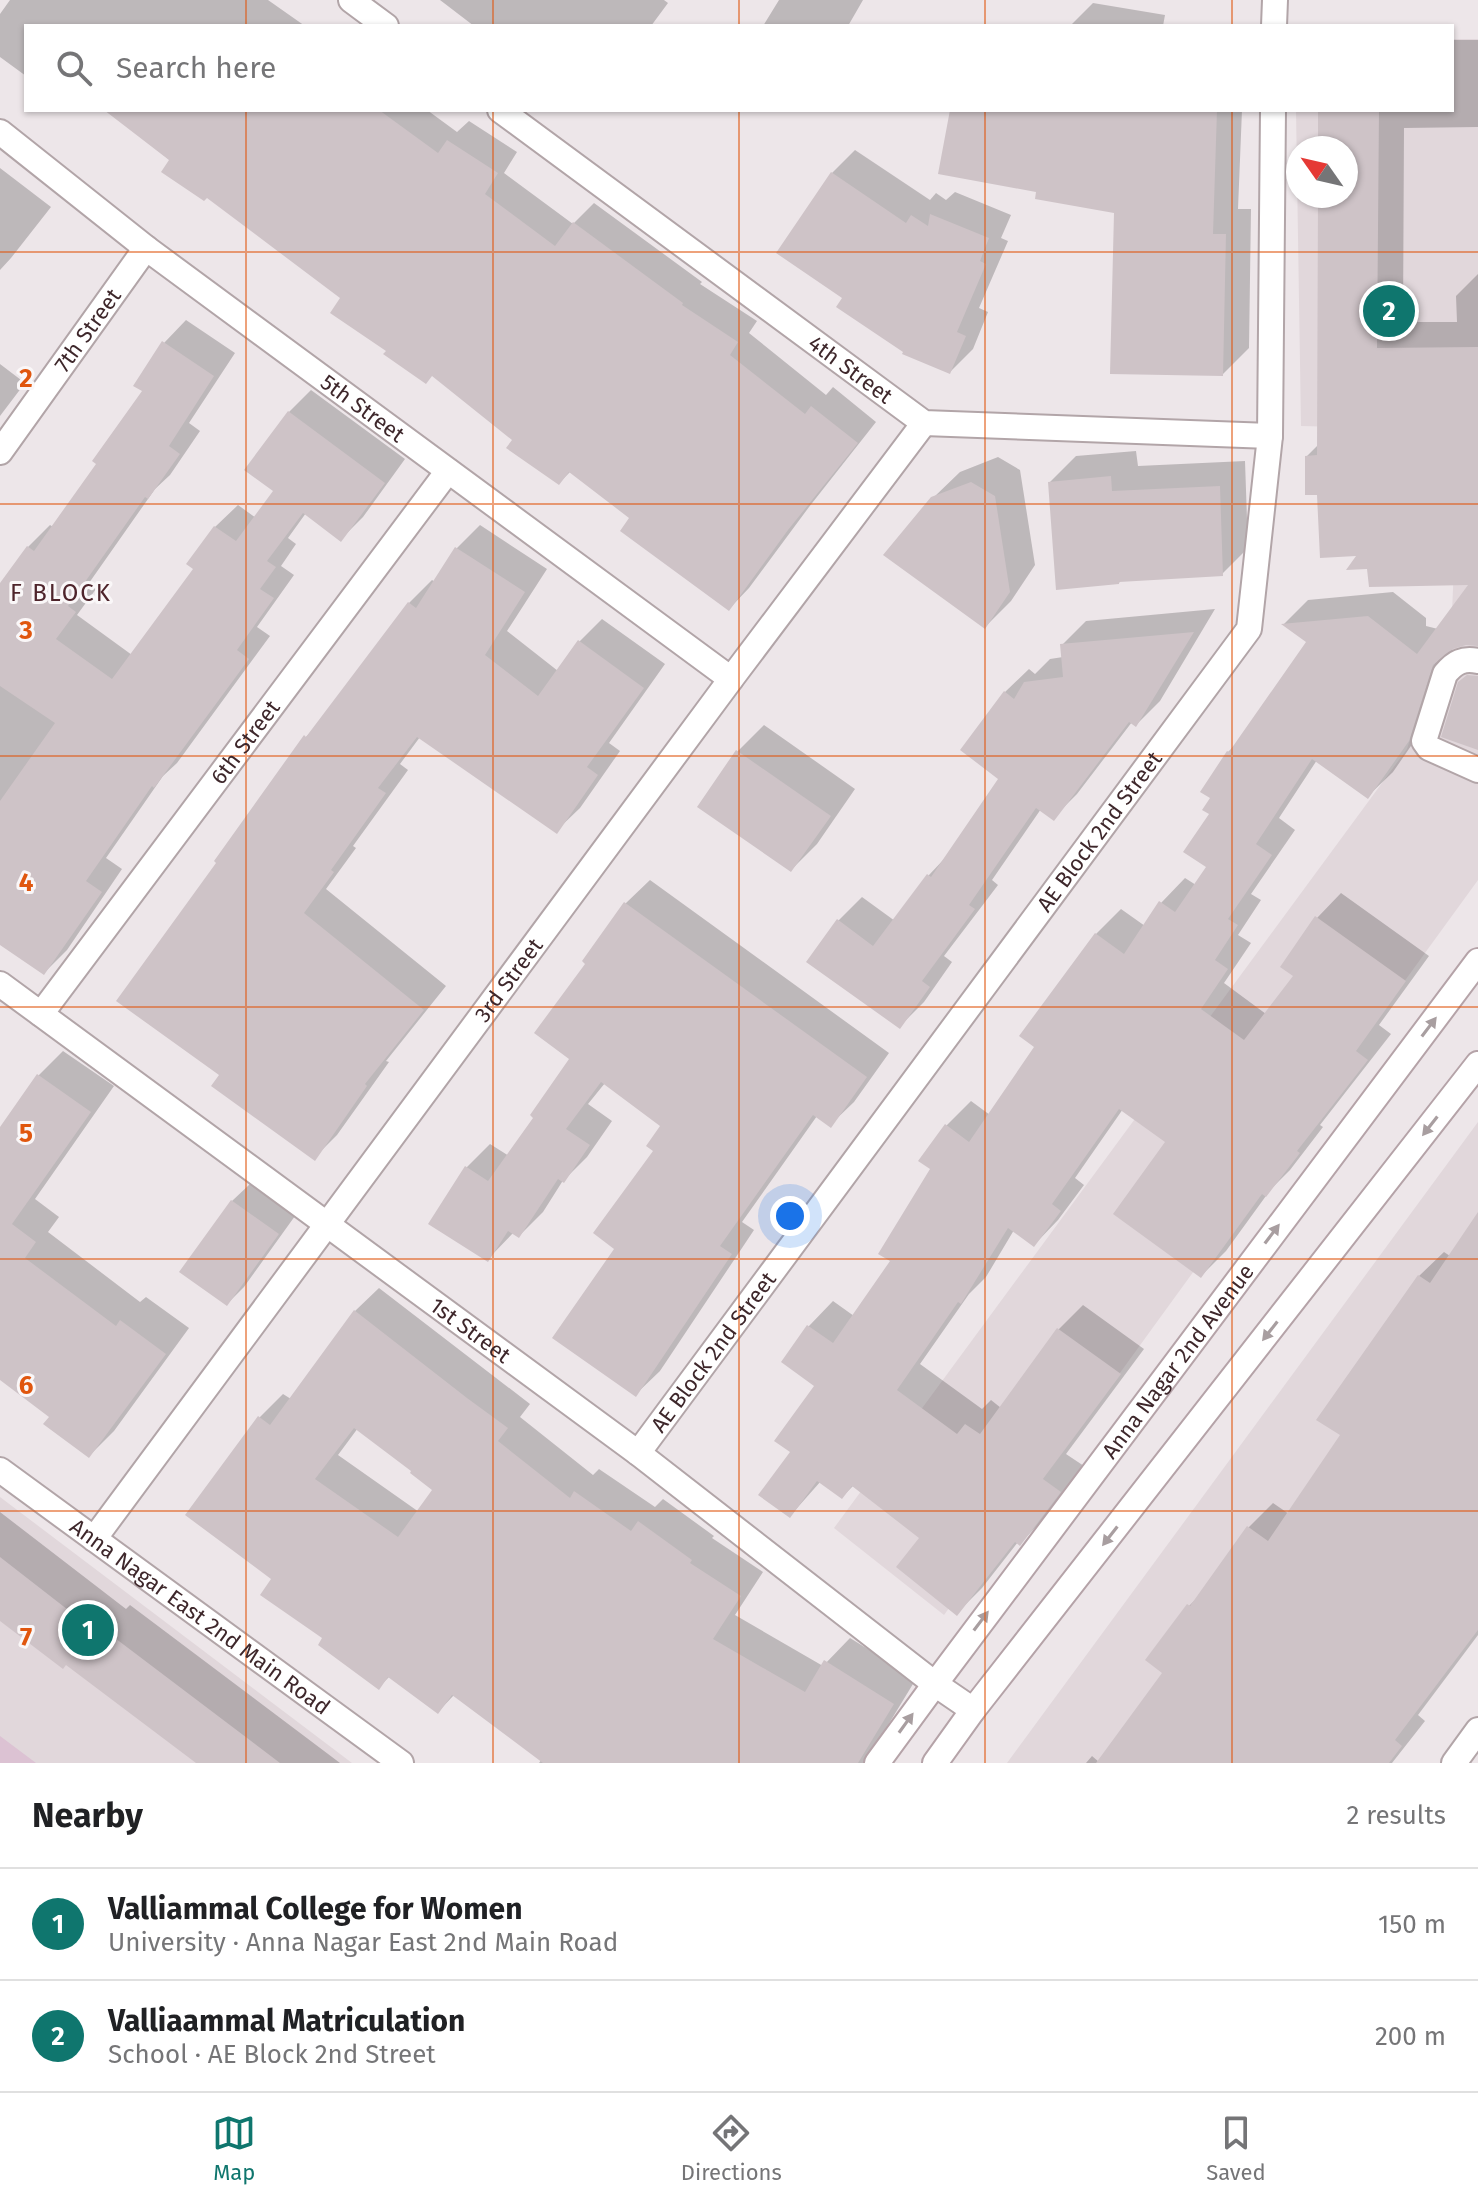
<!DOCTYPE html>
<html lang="en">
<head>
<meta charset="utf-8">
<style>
	:root { --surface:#fff; --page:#f6f6f6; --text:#202124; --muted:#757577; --line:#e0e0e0; --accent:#0f766e }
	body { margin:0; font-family:"Fira Sans",sans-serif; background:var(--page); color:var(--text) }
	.compass { position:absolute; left:1286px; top:136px; width:72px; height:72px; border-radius:50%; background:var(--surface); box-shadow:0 2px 6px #0004; rotate:304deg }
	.you { position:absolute; left:790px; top:1216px; width:28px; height:28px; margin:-20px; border:6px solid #fff; border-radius:50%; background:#1a73e8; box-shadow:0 0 0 12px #1a73e833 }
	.badge { display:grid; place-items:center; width:52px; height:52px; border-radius:50%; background:var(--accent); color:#fff; font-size:26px; font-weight:700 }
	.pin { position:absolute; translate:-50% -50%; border:4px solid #fff; box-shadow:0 2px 8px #0006 }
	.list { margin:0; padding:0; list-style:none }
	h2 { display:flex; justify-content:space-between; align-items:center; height:104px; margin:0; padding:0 32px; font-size:34px }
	h2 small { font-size:26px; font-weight:400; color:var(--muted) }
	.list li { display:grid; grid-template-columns:52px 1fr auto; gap:24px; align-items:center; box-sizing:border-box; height:112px; padding:0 32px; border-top:2px solid var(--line) }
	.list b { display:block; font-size:30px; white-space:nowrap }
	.list p { margin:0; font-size:26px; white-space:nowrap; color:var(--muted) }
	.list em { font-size:26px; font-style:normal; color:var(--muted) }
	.icon { flex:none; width:44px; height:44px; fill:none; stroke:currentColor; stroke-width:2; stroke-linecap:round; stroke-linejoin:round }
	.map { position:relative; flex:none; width:1478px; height:1763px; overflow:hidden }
	.search { position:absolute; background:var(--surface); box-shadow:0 2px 6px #0004; left:24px; right:24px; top:24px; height:88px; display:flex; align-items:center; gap:20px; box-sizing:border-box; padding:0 28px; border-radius:0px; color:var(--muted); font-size:30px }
	.sheet { height:328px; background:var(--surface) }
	nav { display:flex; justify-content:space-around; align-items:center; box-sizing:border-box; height:112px; border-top:2px solid var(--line); background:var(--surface); font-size:22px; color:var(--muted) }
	nav a { display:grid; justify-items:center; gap:4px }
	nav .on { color:var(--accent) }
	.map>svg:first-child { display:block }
	.built { fill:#e1d7db; fill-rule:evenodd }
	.green { fill:#dcc2d3 }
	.shadow { fill:#0003; fill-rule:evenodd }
	.building { fill:#cec3c7; fill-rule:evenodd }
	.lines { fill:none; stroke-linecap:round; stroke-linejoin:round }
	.street-casing { stroke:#b2a5a8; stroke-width:28 }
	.secondary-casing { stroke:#b5a3a8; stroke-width:28 }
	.street { stroke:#fff; stroke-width:24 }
	.secondary { stroke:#fff; stroke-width:24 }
	.oneway { fill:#a89ea0 }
	.grid { fill:none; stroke:#e0560e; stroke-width:2; stroke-opacity:0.55 }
	.labels { text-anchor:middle; stroke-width:6; stroke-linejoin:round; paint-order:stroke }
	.street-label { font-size:22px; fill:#3e272b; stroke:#faf7f8 }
	.neighbourhood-label { font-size:24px; letter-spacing:2px; fill:#4e242b; stroke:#faf7f8 }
	.grid-label { font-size:26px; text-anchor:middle; font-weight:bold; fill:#e0560e; stroke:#faf7f8; stroke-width:6; stroke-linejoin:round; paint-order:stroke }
</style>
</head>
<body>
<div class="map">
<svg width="1478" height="1763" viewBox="0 0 1478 1763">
	<rect width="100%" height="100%" fill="#ede6e9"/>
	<!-- built -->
	<path class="built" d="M1452 39H1478V880L944 1615 834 1528 1407 749 1452 612 1460 430 1301 426 1296 110H1452ZM1298 148H1346V196H1298Z
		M1478 1122V1383L1203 1763H1007Z
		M0 1497 352 1763H0Z"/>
	<!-- green -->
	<path class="green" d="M0 1736 36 1763H0Z"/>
	<!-- shadow -->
	<path class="shadow" d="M10 0H268L305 26H26V76L0 57V14Z
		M440 0H664L668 3 651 26H474Z
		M779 0H863L848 26H763Z
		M1093 3 1165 15 1163 26H1070Z
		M1452 40H1478V127L1404 128 1403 322H1457L1456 296 1478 274V645L1468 643 1453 647 1433 714 1393 772 1368 796 1317 760 1279 818 1295 830 1251 894 1261 900 1238 935 1251 943 1224 983 1266 1014 1296 976 1317 918 1341 893 1429 956 1379 1025 1391 1034 1320 1125 1323 1127 1290 1170 1271 1189 1226 1251 1201 1276 1168 1142 1123 1109 1075 1178 1084 1185 1058 1220 1034 1245 1014 1230 986 1277 969 1294 920 1364 982 1409 991 1400 1001 1408 1059 1329 1083 1305 1144 1349 1066 1454 1084 1466 1044 1519 1020 1543 1018 1542 982 1588 957 1613 922 1537 854 1485 842 1497 821 1481 790 1516 792 1452 817 1386 783 1362 809 1326 833 1301 854 1316 893 1260 932 1169 921 1161 947 1125 971 1101 990 1115 1037 1046 1096 934 1121 909 1145 926 1161 903 1185 878 1196 885 1209 867 1213 798 1228 752 1237 743 1308 642 1284 624 1308 600 1393 592 1426 618V626L1438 629 1472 583 1369 567 1319 493 1307 456 1319 444 1320 196H1346V148H1320V110H1452Z
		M107 110H427L457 132 469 121 517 152 504 173 573 224 594 203 702 282 700 284 757 321 749 333 826 395 833 387 876 422 809 507 749 588 729 609 632 517 571 471 559 483 515 439 433 374 389 350 343 298Z
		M952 110H1242L1238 209H1251L1249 348 1223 374 1116 211 1038 191Z
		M855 150 930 200 936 193 946 200 955 192 1011 215 1001 238 1008 241 979 308 988 312 973 349 950 372 845 297 832 173Z
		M0 168 51 207 11 258 0 270Z
		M186 320 235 353 189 423 200 431 170 475 155 489 89 583 96 589 77 615 132 655 196 568 189 564 215 527 238 505 256 518 276 491 289 412 311 390 405 459 363 517 341 539 306 513 288 538 296 544 281 566 294 575 257 627 270 636 177 763 163 776 106 858 122 869 67 950 44 973 0 942V586L28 547 50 525 53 527 99 463 145 391 164 343Z
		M0 364 25 383 0 416Z
		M1136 451 1138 466 1245 461 1248 548 1222 574 1121 580 1119 583 1050 482 1076 456Z
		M998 457 1020 470 1035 565 1011 601 985 627 933 498 960 472Z
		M480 525 547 569 507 631 558 671 579 642 602 619 665 664 609 743 620 751 580 808 556 831 420 737 400 764 408 770 353 846 356 848 326 889 446 986 386 1061 389 1062 337 1135 314 1158 222 1074 219 862 217 860 306 737 318 724 409 603 432 580 435 582 457 548Z
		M1215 609 1160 701 1136 725 1132 722 1077 794 1053 818 1041 809 992 880 998 885 944 956 952 962 924 1002 900 1026 838 921 862 897 895 921 929 875 946 857 1001 778 1005 692 1029 669 1035 674 1050 659 1063 657 1062 645 1086 621Z
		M764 725 855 789 817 844 791 870 738 751Z
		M650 880 889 1053 854 1102 830 1125 817 1116 742 1222 754 1230 660 1371 636 1394 617 1248 656 1151 663 1126 605 1083 588 1104 612 1121 587 1157 562 1182 543 1212 519 1236 514 1232 488 1259 466 1168 490 1144 509 1156 572 1059 588 964 584 961 626 903Z
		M63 1051 114 1086 35 1199 59 1217 48 1232 140 1302 146 1297 189 1328 114 1431 89 1456 52 1416 0 1377V1130L39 1075Z
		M250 1184 295 1216 244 1287 227 1304 232 1201Z
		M1478 1215V1635L1418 1715 1425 1721 1392 1763H1086L1092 1756 1099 1762 1165 1673 1189 1606 1204 1591 1248 1528 1273 1503 1289 1514 1342 1435 1419 1276 1444 1252 1450 1256Z
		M379 1288 530 1404 520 1417 593 1475 599 1469 655 1507 663 1499 714 1536 712 1538 763 1572 735 1615 823 1666 850 1638 916 1679 865 1763H539L542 1759 454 1695 438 1712 390 1676 379 1687 325 1638 274 1578 188 1515 260 1417 283 1394 291 1399 355 1311ZM358 1428 414 1471 435 1490 419 1512 338 1455Z
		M0 1512 126 1609 130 1605 340 1763H200L67 1663 0 1619Z"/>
	<!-- building -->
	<path class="building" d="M104 110H379L438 153 447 140 498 173 485 194 555 246 573 222 683 303 682 305 738 342 730 355 805 414 811 406 858 443 788 530 729 611 620 531 629 518 569 472 559 485 506 448 512 440 432 376 426 384 383 354 386 351 330 313 340 298 207 198 204 201 161 172 169 160Z
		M950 110H1217L1213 234H1226L1223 376 1110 374 1114 213 1035 199 1036 192 938 174Z
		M1318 110H1379L1377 348 1478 347V646L1466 645 1453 649 1433 665 1409 741 1368 799 1312 759 1256 844 1272 855 1228 919 1238 925 1215 960 1228 969 1201 1009 1244 1040 1293 976 1280 967 1315 916 1406 981 1356 1051 1368 1060 1297 1151 1300 1153 1266 1197 1262 1194 1201 1278 1113 1214 1165 1142 1119 1109 1052 1204 1061 1211 1034 1247 1008 1228 961 1304 958 1302 897 1390 957 1434 965 1424 980 1434 1057 1328 1121 1374 1043 1479 1061 1492 1020 1546 1015 1542 957 1616 896 1567 919 1538 852 1486 842 1499 817 1481 790 1518 758 1495 790 1452 774 1441 814 1386 781 1362 807 1325 833 1343 890 1261 878 1254 930 1169 918 1161 945 1124 969 1142 1034 1047 1019 1036 1095 933 1124 954 1159 901 1175 912 1206 867 1183 852 1209 814 1202 810 1210 798 1200 792 1227 751 1229 752 1306 642 1281 624 1368 616 1417 654 1468 585 1369 587 1367 569 1346 570 1356 556 1320 558 1317 495H1305V456L1317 455 1318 196H1346V148H1318Z
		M831 172 906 223 911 215 928 226 930 214 989 238 980 261 986 264 957 332 966 336 950 374 902 354 903 352 836 307 842 298 776 253Z
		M162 341 214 376 169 446 180 454 148 499 145 497 68 606 76 612 56 639 112 679 193 569 186 564 214 526 236 541 273 491 244 470 288 411 385 483 341 542 303 513 267 561 276 567 260 589 274 598 237 650 249 659 154 788 152 786 86 881 102 892 44 975 0 945V801L55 723 0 686V583L27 546 34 551 96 464 92 461 142 391 133 386Z
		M1111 476 1112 491 1220 486 1223 576 1119 582V584L1056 590 1048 482Z
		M971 482 995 496 1010 592 985 629 883 555 931 497Z
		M455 547 525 592 485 655 538 696 578 640 644 688 587 767 598 775 557 834 417 737 378 788 386 793 331 870 334 872 304 913 424 1010 365 1084 367 1086 315 1161 211 1086 219 1075 116 1001 216 863 214 861 304 735 306 737 408 602 416 608Z
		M1194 632 1136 727 1129 722 1054 821 1036 808 969 905 975 909 922 981 930 987 900 1029 806 962 837 919 873 946 927 874 931 877 998 779 960 750 1004 691 1014 699 1024 682 1063 677 1060 644Z
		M1467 675 1478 676V750L1441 737 1458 682Z
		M736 750 831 816 791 872 697 807Z
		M624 902 867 1077 831 1128 813 1115 720 1246 732 1254 636 1397 552 1338 614 1249 593 1233 653 1151 646 1146 660 1126 601 1082 566 1129 590 1145 564 1183 558 1179 519 1238 508 1231 488 1262 428 1224 465 1166 488 1181 533 1118 530 1115 569 1059 534 1033 585 964 582 961Z
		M37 1074 91 1112 12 1224 36 1242 25 1258 116 1326 120 1320 166 1354 89 1458 43 1424 49 1417 0 1380V1127Z
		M231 1200 279 1234 227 1306 179 1272Z
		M1478 1212V1630L1395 1740 1402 1746 1389 1763H1096L1162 1673 1145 1660 1187 1604 1190 1606 1247 1526 1268 1541 1340 1435 1316 1420 1418 1275 1430 1283Z
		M354 1310 467 1398 508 1428 498 1441 570 1498 574 1491 631 1531 638 1521 692 1560 690 1563 741 1596 713 1639 805 1692 824 1660 894 1704 858 1763H543L452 1695 438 1714 388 1677 379 1690 318 1645 322 1638 260 1595 271 1579 185 1515 258 1416 270 1425ZM354 1428 411 1471 410 1473 432 1490 398 1537 315 1479Z
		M0 1557 99 1634 103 1629 280 1763H196L66 1665 63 1669 0 1621Z"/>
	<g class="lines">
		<defs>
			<g id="street">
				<path d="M351 0 386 26"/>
				<path d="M1274 26 1275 0"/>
				<path id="s1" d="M500 110 924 423 1270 436"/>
				<path id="s2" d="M0 132 146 248 731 679"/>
				<path id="s3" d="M0 452 146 248"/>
				<path d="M1478 661C1463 658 1455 662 1445 674L1424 741 1429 748 1478 770"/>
				<path id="s4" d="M0 984 638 1453 935 1684 973 1710"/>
				<path id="s5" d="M41 1014 448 471"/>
				<path id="s6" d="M638 1453 1249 629 1270 436 1273 110"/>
				<path id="s7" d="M0 1470 401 1763"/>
				<path id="s8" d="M94 1539 731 679 924 423"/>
				<path d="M1454 1763 1478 1730"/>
			</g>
			<g id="secondary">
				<path id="s9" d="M877 1763 935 1684 1478 961"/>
				<path d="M935 1763 973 1710 1478 1064"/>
			</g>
		</defs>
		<!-- street casing -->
		<use href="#street" class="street-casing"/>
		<!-- secondary casing -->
		<use href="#secondary" class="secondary-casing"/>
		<!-- street -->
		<use href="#street" class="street"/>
		<!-- secondary -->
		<use href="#secondary" class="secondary"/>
	</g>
	<!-- one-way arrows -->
	<defs><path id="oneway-solid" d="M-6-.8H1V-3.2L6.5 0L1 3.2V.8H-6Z" transform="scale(2)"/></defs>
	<g class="oneway">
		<use href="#oneway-solid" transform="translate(1429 1027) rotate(-53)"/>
		<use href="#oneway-solid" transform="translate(1430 1126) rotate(128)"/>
		<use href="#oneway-solid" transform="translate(1272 1234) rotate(-53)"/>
		<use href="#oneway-solid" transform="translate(1270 1331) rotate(128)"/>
		<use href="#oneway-solid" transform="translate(1110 1536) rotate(128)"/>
		<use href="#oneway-solid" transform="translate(981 1621) rotate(-53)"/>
		<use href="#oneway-solid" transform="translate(906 1723) rotate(-54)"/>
	</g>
	<!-- grid -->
	<path class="grid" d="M246 0V26M493 0V26M739 0V26M985 0V26M1232 0V26M246 110V1763M493 110V1763M739 110V1763M985 110V1763M1232 110V1763M0 252H1478M0 504H1478M0 756H1478M0 1007H1478M0 1259H1478M0 1511H1478"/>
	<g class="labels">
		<!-- street labels -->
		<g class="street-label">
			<text dy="8" stroke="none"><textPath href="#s3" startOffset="150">7th Street</textPath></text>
			<text dy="8" stroke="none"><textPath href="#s1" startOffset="436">4th Street</textPath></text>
			<text dy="8" stroke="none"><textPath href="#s2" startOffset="456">5th Street</textPath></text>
			<text dy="8" stroke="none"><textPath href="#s5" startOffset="340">6th Street</textPath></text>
			<text dy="8" stroke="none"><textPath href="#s6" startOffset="774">AE Block 2nd Street</textPath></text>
			<text dy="8" stroke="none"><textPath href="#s8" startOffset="696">3rd Street</textPath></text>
			<text dy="8" stroke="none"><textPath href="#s4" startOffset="584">1st Street</textPath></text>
			<text dy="8" stroke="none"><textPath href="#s6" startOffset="126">AE Block 2nd Street</textPath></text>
			<text dy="8" stroke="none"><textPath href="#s9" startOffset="502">Anna Nagar 2nd Avenue</textPath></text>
			<text dy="8" stroke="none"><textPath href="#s7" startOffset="248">Anna Nagar East 2nd Main Road</textPath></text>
		</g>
		<!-- neighbourhood labels -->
		<g class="neighbourhood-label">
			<text x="61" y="601">F BLOCK</text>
		</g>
	</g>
	<g class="grid-label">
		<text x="26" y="387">2</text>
		<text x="26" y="639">3</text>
		<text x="26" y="891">4</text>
		<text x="26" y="1142">5</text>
		<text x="26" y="1394">6</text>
		<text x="26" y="1646">7</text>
	</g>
</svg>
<svg class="compass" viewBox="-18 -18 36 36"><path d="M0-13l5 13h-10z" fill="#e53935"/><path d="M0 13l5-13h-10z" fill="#757577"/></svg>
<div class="you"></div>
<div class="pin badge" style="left:88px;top:1630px">1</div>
<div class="pin badge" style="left:1389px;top:311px">2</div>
<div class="search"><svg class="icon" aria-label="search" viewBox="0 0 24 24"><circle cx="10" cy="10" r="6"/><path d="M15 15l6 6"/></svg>Search here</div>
</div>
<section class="sheet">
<h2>Nearby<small>2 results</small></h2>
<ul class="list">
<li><span class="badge">1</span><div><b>Valliammal College for Women</b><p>University · Anna Nagar East 2nd Main Road</p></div><em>150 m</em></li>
<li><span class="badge">2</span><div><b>Valliaammal Matriculation</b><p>School · AE Block 2nd Street</p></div><em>200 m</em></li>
</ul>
</section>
<nav>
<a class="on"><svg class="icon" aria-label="map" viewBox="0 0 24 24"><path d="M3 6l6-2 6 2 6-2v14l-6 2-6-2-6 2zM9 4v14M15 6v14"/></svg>Map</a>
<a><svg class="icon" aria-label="directions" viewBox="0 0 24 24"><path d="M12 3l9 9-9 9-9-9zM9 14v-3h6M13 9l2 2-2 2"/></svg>Directions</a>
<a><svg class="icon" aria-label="saved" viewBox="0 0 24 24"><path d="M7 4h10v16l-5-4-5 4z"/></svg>Saved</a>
</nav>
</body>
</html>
